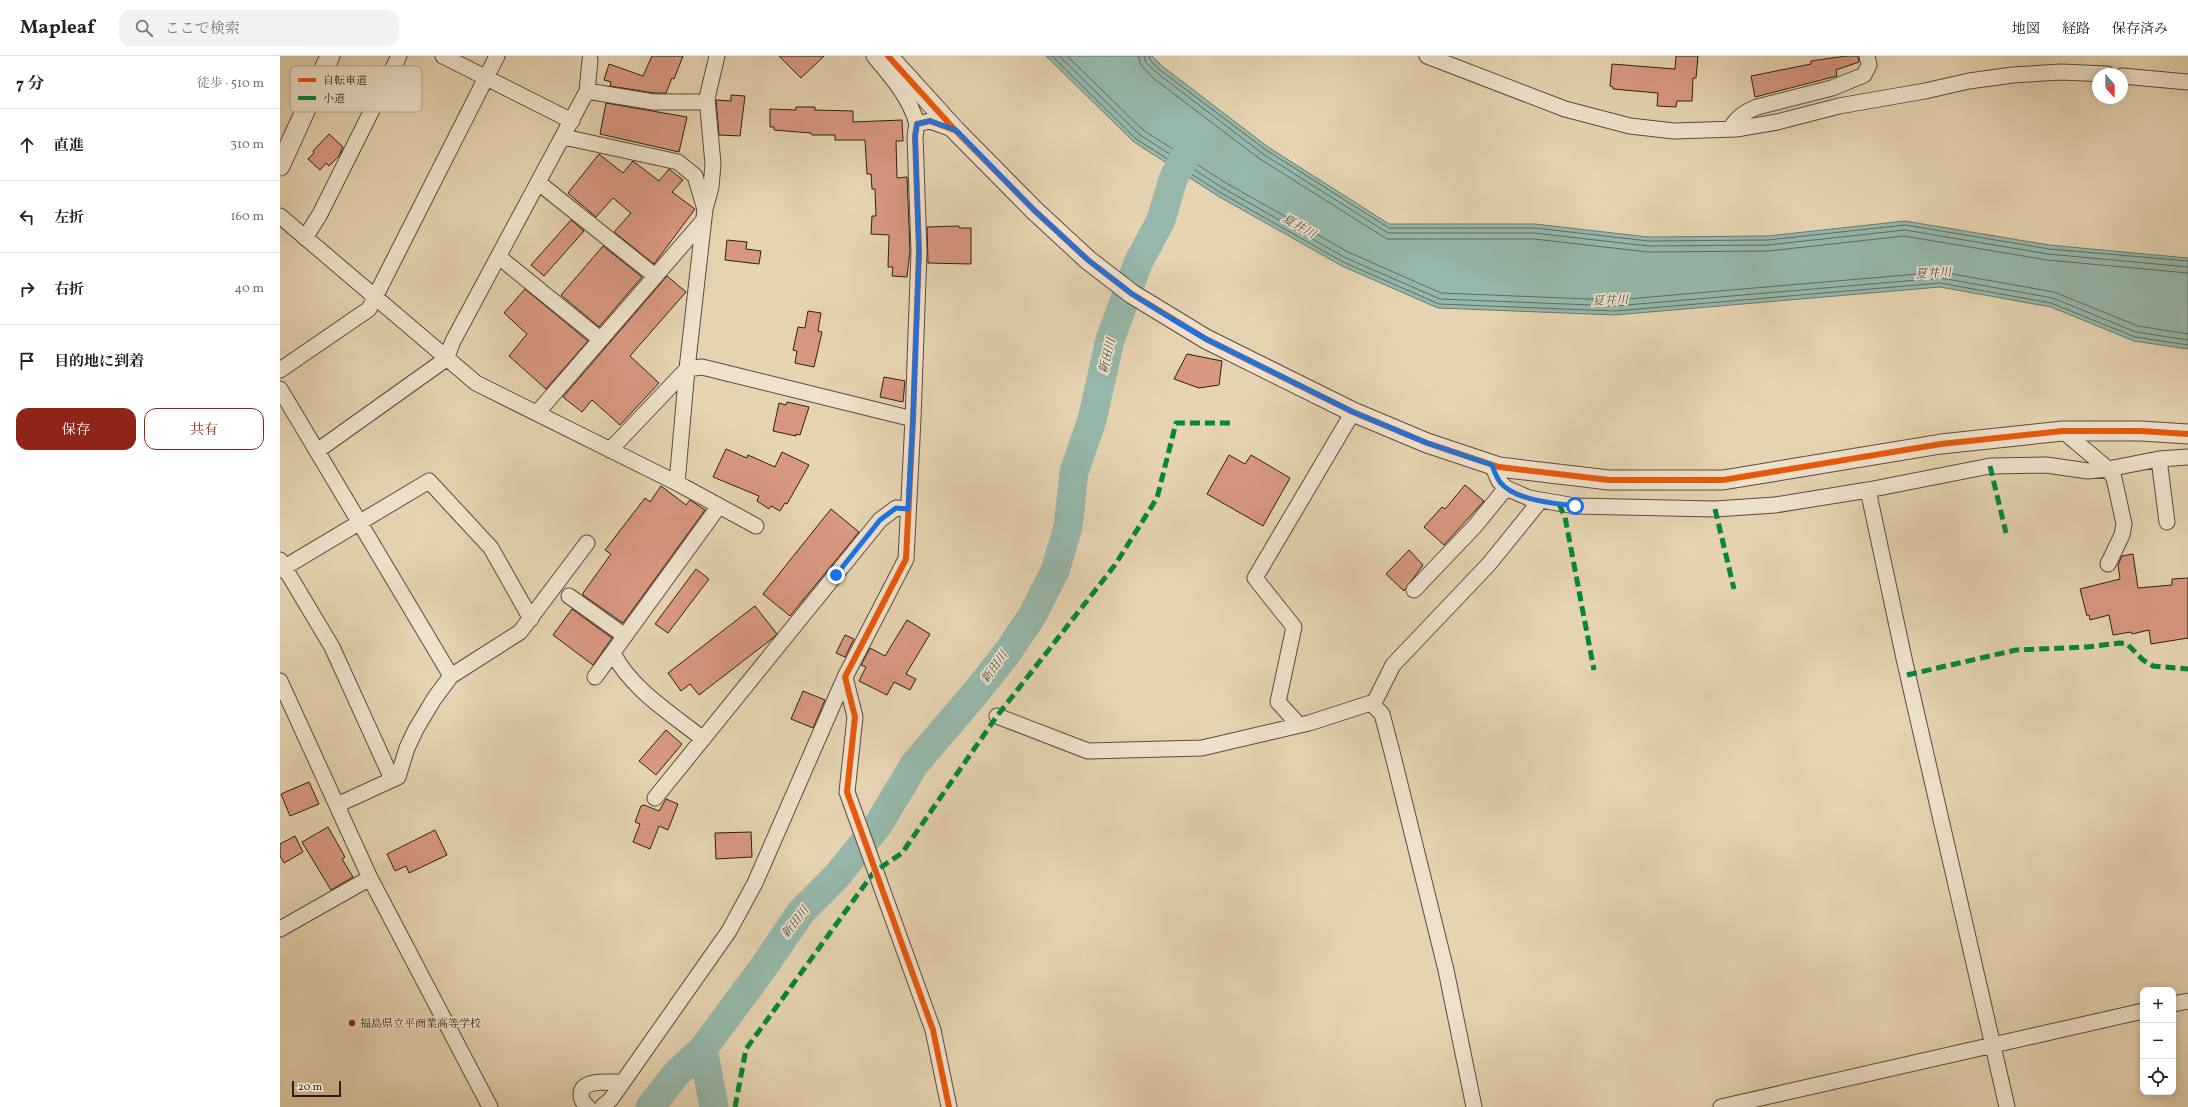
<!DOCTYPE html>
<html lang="ja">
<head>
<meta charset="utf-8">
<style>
	:root { --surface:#fff; --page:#f2f2f2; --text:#222; --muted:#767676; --line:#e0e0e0; --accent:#8f2418 }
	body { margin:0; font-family:Vollkorn,"Noto Serif JP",serif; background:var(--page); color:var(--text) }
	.controls { position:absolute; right:12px; bottom:12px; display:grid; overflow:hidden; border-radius:8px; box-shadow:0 2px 10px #0003 }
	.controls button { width:36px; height:36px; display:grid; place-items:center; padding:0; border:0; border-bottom:1px solid var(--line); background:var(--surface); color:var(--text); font:20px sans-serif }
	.compass { position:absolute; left:1812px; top:12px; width:36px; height:36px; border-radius:50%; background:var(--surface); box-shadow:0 2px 10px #0003; rotate:159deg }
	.scale { position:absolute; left:12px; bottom:10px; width:49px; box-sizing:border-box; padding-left:4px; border:2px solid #2b1e17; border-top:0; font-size:11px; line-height:14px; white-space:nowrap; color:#2b1e17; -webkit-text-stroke:3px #efe2cc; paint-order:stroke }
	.stop { position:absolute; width:12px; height:12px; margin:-9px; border:3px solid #1a73e8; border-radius:50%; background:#fff }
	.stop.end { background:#1a73e8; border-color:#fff; box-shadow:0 1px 4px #0008 }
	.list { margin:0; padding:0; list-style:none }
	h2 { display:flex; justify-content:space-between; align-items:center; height:52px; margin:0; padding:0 16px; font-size:17px }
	h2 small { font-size:13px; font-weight:400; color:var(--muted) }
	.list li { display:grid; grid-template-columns:26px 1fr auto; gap:12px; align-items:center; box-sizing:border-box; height:72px; padding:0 16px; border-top:1px solid var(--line) }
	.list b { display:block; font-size:15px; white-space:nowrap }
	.list em { font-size:13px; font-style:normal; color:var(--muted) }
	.actions { display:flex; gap:8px; padding:12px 16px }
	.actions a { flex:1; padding:9px 0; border:1px solid var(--accent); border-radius:12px; text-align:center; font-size:14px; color:var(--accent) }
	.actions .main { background:var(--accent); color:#fff }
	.icon { flex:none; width:22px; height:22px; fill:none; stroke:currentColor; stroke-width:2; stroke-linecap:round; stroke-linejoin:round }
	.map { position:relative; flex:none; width:1908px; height:1051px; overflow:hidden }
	header { display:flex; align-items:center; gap:24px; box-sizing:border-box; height:56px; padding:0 20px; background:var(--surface); border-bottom:1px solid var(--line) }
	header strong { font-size:19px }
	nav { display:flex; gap:22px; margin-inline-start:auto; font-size:14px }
	.search { width:280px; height:36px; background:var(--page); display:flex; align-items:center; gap:10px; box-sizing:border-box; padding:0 14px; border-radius:12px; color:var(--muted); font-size:15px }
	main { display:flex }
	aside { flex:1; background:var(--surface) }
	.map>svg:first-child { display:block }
	.water { fill:#96b8ab; stroke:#6b7a70 }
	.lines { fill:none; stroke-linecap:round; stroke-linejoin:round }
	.shore { stroke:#606b61; stroke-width:1 }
	.river { stroke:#96b8ab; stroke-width:29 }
	.building { fill:#d89880; stroke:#2b1e17 }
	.minor-casing { stroke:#5a4b3e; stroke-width:17 }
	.tertiary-casing { stroke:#5a4b3e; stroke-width:21 }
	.minor { stroke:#efe2cc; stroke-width:15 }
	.tertiary { stroke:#efe2cc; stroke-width:19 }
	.quiet { stroke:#00873e; stroke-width:5; stroke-dasharray:10 5; stroke-linecap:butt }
	.cycleway-casing { stroke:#efe2cc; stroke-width:8 }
	.cycleway { stroke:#e8590c; stroke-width:6 }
	.route { stroke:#1a73e8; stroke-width:5 }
	.poi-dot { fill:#8f2418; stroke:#efe2cc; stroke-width:1.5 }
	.labels { text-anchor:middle; stroke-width:3.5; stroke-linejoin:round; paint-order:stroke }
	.poi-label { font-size:11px; fill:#2b1e17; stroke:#efe2cc; text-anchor:start }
	.water-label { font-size:12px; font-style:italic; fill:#4b4c43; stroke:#efe2cc }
	.key { fill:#efe2cc; stroke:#b4a796; stroke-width:1 }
	.key-label { font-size:11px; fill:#2b1e17 }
</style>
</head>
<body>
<header>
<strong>Mapleaf</strong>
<div class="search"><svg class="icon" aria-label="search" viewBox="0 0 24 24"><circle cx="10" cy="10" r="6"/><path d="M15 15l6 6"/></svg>ここで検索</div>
<nav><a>地図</a><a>経路</a><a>保存済み</a></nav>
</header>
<main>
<aside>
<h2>7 分<small>徒歩 · 510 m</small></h2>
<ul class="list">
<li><svg class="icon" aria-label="ahead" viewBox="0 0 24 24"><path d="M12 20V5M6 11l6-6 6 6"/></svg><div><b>直進</b></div><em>310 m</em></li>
<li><svg class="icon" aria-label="left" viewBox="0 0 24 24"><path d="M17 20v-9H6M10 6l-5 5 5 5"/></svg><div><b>左折</b></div><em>160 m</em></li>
<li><svg class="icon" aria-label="right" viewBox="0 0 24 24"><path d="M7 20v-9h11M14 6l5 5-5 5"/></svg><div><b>右折</b></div><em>40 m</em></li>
<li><svg class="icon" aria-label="arrive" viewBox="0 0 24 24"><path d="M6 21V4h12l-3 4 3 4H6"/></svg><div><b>目的地に到着</b></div></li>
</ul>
<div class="actions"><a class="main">保存</a><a>共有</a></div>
</aside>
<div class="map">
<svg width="1908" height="1051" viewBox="0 0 1908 1051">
	<rect width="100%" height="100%" fill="#e6d3b1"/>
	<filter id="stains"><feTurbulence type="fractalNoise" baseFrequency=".005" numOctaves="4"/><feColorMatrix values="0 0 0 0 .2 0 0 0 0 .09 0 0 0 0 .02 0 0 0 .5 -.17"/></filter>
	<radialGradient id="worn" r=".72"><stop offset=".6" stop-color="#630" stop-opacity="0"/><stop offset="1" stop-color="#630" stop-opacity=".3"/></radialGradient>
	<!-- water -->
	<path class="water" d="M766 0H872L882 10 988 91 1109 168H1255L1368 181 1488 180 1625 165 1769 189 1908 202V293L1854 285 1771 251 1660 231 1335 259 1158 252 1062 210 938 140 854 86Z"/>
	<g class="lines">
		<!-- shore -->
		<path class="shore" d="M772 0 856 83 941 137 1063 206 1159 248 1335 255 1660 227 1771 247 1855 281 1908 289
			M779 0 860 79 943 132 1066 202 1160 243 1335 250 1661 222 1773 242 1856 276 1908 284
			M787 0 863 74 946 127 1068 196 1161 237 1335 244 1661 216 1774 236 1858 270 1908 278
			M858 0 861 9 873 22 980 103 1107 183H1254L1368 196 1489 195 1624 180 1767 204 1908 217
			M864 0 866 7 877 17 983 98 1108 177H1254L1368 190 1488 189 1625 174 1768 198 1908 211
			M869 0 870 4 880 14 986 94 1109 172H1255L1368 185 1488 184 1625 169 1769 193 1908 205"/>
		<!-- river -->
		<path class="river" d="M423 993 434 1051
			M370 1051 397 1017 423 993 485 909 521 856 556 821 598 769 634 709 697 635 727 597 752 560 775 515 788 471 794 416 812 364 830 284 858 207 881 164 893 123 909 93"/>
	</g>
	<!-- building -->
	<path class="building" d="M372 0H403L394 23 392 22 386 37H374L330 30 331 26 324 24 329 8 363 20Z
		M499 0H544L521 22Z
		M1396 0H1418L1416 22H1413L1412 45H1397L1396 51 1377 50 1378 37 1333 33V31L1330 30 1332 8 1395 13Z
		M1566 0H1578L1579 6 1556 14 1557 20 1475 41 1471 20 1531 8V5Z
		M451 39 465 40 460 80 439 79 436 44 451 45Z
		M326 47 407 61 399 96 320 78Z
		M516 51H535V54L573 55V66L622 64 623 85H616L617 122 627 121 630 195 627 221 612 220 613 211H608L609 179 591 178 592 160H596L595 133H592L591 118H587L585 84H555V79H532L531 77 494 74V71H490V53L516 54Z
		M49 78 63 91 59 100 49 110 46 107 40 114 28 103 34 97 33 95Z
		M319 98 343 117 353 105 379 125 389 113 403 124 392 136 415 153 374 208 334 176 351 157 333 142 316 161 288 137Z
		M291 164 304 175 264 220 251 209Z
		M679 170V172H691V208L648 207 647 171Z
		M447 184 467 186 466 193 481 195 479 208 445 204Z
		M323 190 362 221 319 271 281 239Z
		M387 220 406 236 350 300 379 327 340 369 312 344 302 356 283 341Z
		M245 233 308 285 266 333 229 300 247 278 224 257Z
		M528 255 541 257 538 275 542 276 534 311 515 307 517 295 513 294 518 271 525 272Z
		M907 298 942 305 939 329 919 332 894 323Z
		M604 321 625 325 623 346 600 341Z
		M507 346 529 351 520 379 516 378V380L493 375 499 347 506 349Z
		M446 393 467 402 468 399 495 411 502 396 529 409 507 448 505 447 500 455 491 450 489 453 477 445 479 440 433 421Z
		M949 399 965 408 971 399 1010 422 983 470 927 438Z
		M1185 429 1204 445 1164 489 1144 471 1162 451 1165 453Z
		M381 430 406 449 410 444 425 454 343 567 303 539V537L331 498 325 494 365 442 370 446Z
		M551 453 579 476 510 560 483 538Z
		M1129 494 1143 509 1124 535 1106 518Z
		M1853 498 1858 532 1892 529V523L1908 522V582L1871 588 1869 574 1852 578 1851 576 1833 579 1829 559 1810 564 1809 559 1807 560 1800 533 1840 523 1838 509 1842 500Z
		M416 513 429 523 388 577 375 568Z
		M475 550 497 578 493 582 419 639 410 628 401 635 388 617Z
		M292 553 332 582 313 609 273 579Z
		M627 564 650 578 626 618 636 623 630 634 614 626 607 639 579 625 586 611 581 609 590 592 605 600Z
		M565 579 574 583 565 601 556 597Z
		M523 635 545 644 533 672 511 663Z
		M386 674 402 688 376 719 359 705Z
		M29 726 39 748 10 760 1 738Z
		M386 743 398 748 388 774 379 770 370 793 353 786 360 768 355 766 361 750 364 749 379 755Z
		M48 771 65 801 62 803 73 821 51 834 22 786Z
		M155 774 167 799 129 817 126 810 115 815 107 798Z
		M471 776 472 801 436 803 435 777Z
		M15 780 23 796 4 807 0 800V788Z"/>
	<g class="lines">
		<defs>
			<path id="minor" d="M163 0 292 65
				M594 0C611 20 630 42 637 68
				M1147 0 1285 53 1350 70 1394 75 1456 73 1497 66 1559 50 1645 35 1689 25 1733 19 1781 16 1827 18
				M1842 20 1908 26
				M307 35 373 46H427
				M1450 73C1457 61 1465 56 1477 51L1552 32 1584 19 1589 9 1587 0
				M284 81 398 106 415 120 425 153 407 313 397 427
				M259 127 375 220
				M425 153 431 131 433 108 427 42 437 0
				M0 160 196 327 397 427 476 470
				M25 182 40 158 119 0
				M219 201 320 283
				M0 314 89 253 217 0
				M0 333 171 620
				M257 357 423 165
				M1783 375 1828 413 1834 422 1844 468 1842 479 1828 508
				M330 394 407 313 422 311 633 363
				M37 395 166 303 173 285 307 35 310 4
				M1879 403 1887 466
				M1212 409 1219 425 1226 432 1249 442 1295 450 1435 453 1495 449 1588 434
				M0 504 52 591 112 723
				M0 514 149 425 211 492 251 563
				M1134 534 1195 470 1226 432
				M289 540 345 580
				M333 597C351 633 392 658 423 683
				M315 621 439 450
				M0 625 90 822 210 1051
				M1093 649 1113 609 1209 508 1260 445
				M717 660 808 695 922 692 1029 667 1091 647 1102 658 1113 700 1166 914 1194 1051
				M1019 669 998 646 1014 571 975 522 1073 356
				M375 742 600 464 616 452 628 453
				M57 749 118 721 127 692 136 673 154 643 171 620 240 576 307 487
				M0 873 90 822
				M1893 948 1908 945
				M308 1051C304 1048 301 1043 301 1038 302 1022 331 1027 343 1026
				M322 1051 331 1043 449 875 475 827 565 621
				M669 1051 653 974 567 736 575 661 565 621 626 503 633 363 639 195 635 80 637 68 650 65 675 74
				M1441 1051 1863 955
				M1727 1051 1625 607 1588 434 1710 410 1766 409 1808 415 1828 413 1879 403 1908 401"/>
			<path id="tertiary" d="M608 0 675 74 754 154 808 204 852 238 926 283 1073 356 1147 387 1219 411 1329 424H1443L1661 388 1783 375H1861L1908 378
				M0 110 50 0"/>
		</defs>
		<!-- minor casing -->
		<use href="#minor" class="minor-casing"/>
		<!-- tertiary casing -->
		<use href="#tertiary" class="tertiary-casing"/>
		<!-- minor -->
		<use href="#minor" class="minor"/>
		<!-- tertiary -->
		<use href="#tertiary" class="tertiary"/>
		<!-- quiet -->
		<path class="quiet" d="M1710 410 1726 477
			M1279 448 1285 461 1314 614
			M1435 453 1454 533
			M1627 619 1736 594 1807 591 1840 587 1847 588 1863 604 1873 610 1908 613
			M455 1051 466 993 594 816 622 797 717 660 835 509 877 442 896 367H950"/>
		<defs>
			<path id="cycleway" d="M608 0 675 74 754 154 808 204 852 238 926 283 1073 356 1147 387 1219 411 1329 424H1443L1661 388 1783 375H1861L1908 378
				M669 1051 653 974 567 736 575 661 565 621 626 503 633 363 639 195 635 80 637 68 650 65 674 74"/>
		</defs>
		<!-- cycleway casing -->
		<use href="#cycleway" class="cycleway-casing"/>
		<!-- cycleway -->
		<use href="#cycleway" class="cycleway"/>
	</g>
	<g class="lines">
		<!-- route -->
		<path class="route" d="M556 519 600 464 616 452 628 453 633 363 639 195 635 80 637 68 650 65 676 74 754 154 808 204 852 238 892 263 926 283 1073 356 1147 387 1212 409C1214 414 1216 421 1220 426 1233 444 1274 447 1295 450"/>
	</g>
	<!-- markers -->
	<circle class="poi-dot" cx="72" cy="967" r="4"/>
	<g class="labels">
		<!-- poi labels -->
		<g class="poi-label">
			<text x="80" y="971">福島県立平商業高等学校</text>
		</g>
		<!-- water labels -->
		<g class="water-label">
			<text transform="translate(1019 170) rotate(30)" y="4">夏井川</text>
			<text transform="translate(1653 217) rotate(-3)" y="4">夏井川</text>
			<text transform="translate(1330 244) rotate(-2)" y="4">夏井川</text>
			<text transform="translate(827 300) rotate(-76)" y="4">新田川</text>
			<text transform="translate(714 611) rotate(-54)" y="4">新田川</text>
			<text transform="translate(515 866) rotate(-52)" y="4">新田川</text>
		</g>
	</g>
	<!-- legend -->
	<rect x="10" y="10" width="132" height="46" rx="6" class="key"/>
	<rect x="18" y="22" width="18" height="4" fill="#e8590c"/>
	<rect x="18" y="40" width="18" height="4" fill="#00873e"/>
	<g class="key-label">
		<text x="43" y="28">自転車道</text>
		<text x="43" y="46">小道</text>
	</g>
	<rect width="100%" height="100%" filter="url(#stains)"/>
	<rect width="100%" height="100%" fill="url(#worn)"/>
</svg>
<div class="controls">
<button>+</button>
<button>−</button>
<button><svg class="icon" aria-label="locate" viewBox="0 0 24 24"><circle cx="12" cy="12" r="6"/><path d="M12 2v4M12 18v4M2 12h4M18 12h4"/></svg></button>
</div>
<svg class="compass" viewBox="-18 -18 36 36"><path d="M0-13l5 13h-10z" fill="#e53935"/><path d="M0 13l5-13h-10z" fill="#767676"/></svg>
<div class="scale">20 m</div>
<div class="stop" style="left:1295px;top:450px"></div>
<div class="stop end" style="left:556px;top:519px"></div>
</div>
</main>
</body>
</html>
